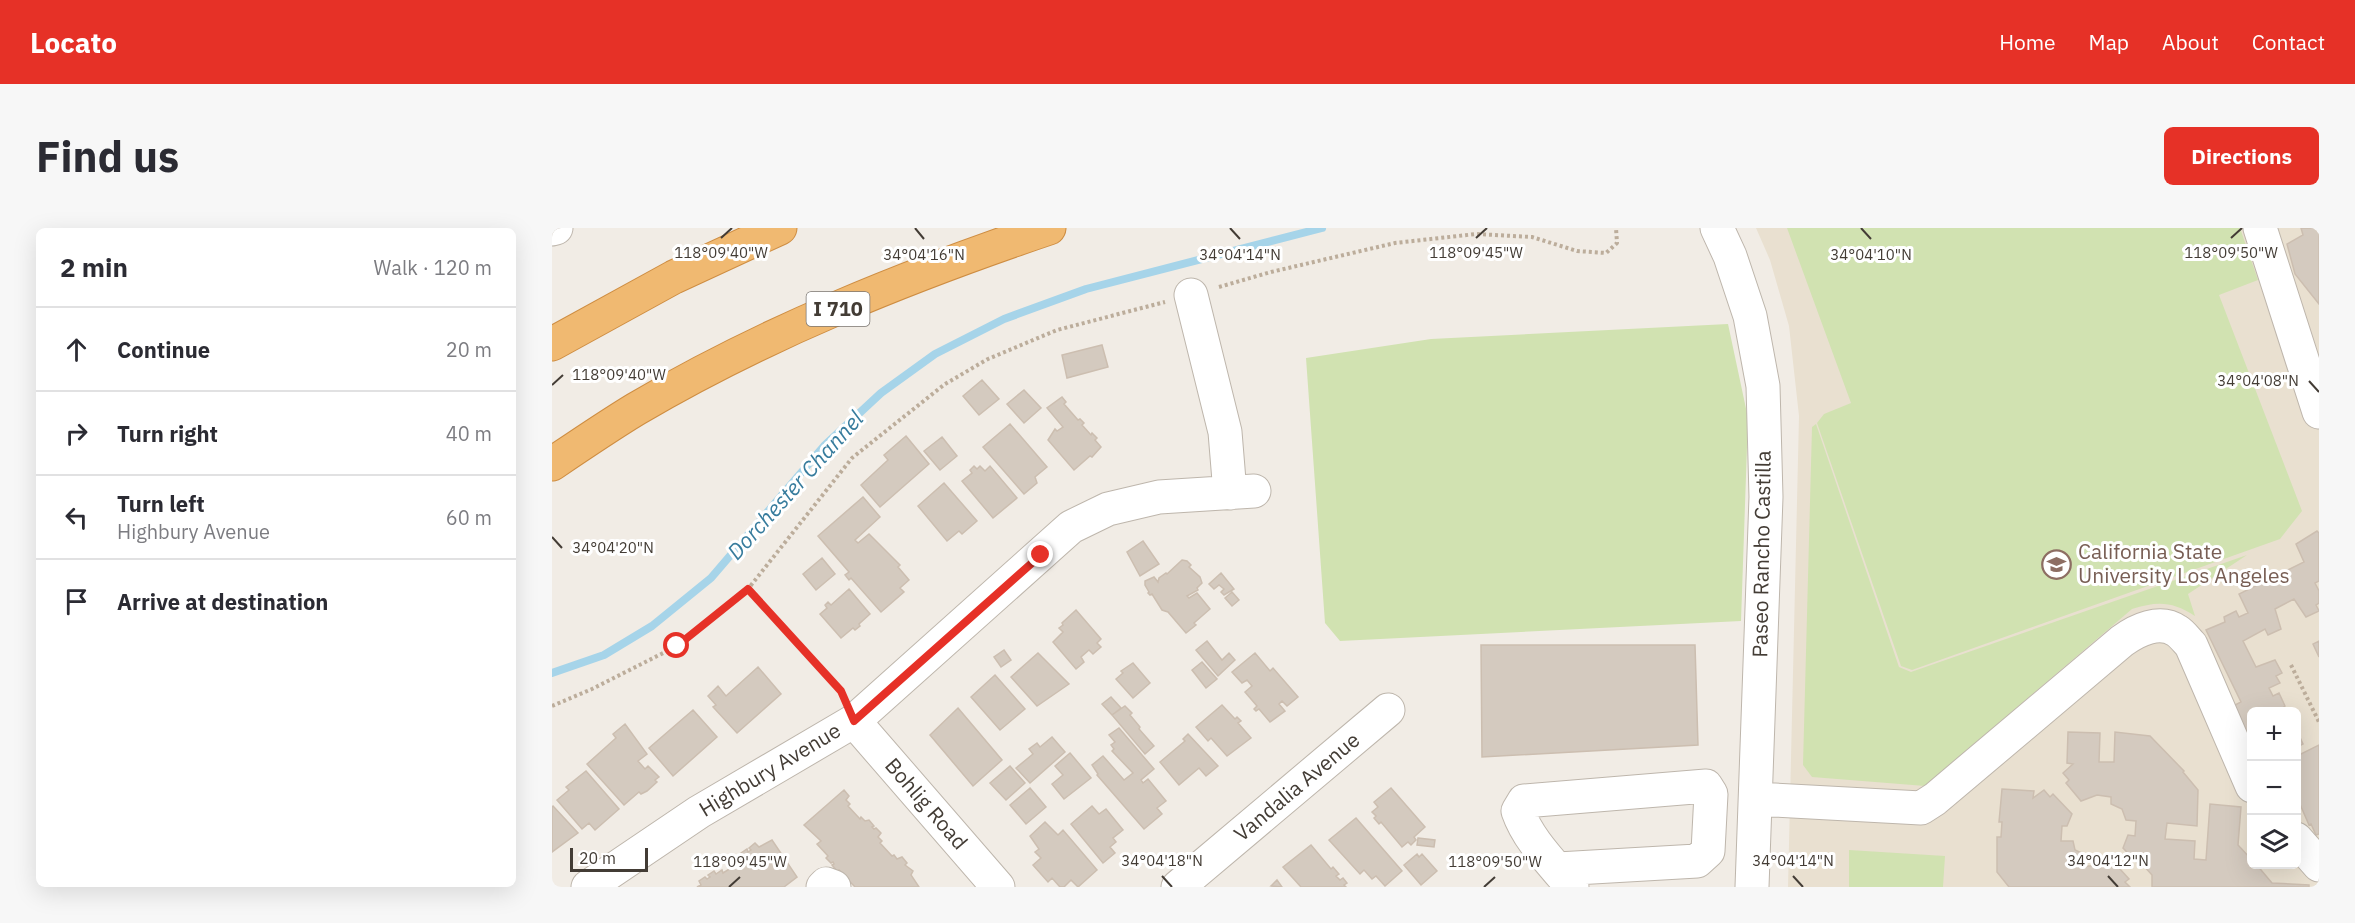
<!DOCTYPE html>
<html lang="en">
<head>
<meta charset="utf-8">
<style>
	:root { --surface:#fff; --page:#f7f7f7; --text:#2b2b33; --muted:#7c7c81; --line:#e1e1e2; --accent:#e63127 }
	body { margin:0; font-family:"IBM Plex Sans",sans-serif; background:var(--page); color:var(--text) }
	.controls { position:absolute; right:18px; bottom:18px; display:grid; overflow:hidden; border-radius:9px; box-shadow:0 6px 24px #0002 }
	.controls button { width:54px; height:54px; display:grid; place-items:center; padding:0; border:0; border-bottom:2px solid var(--line); background:var(--surface); color:var(--text); font:30px sans-serif }
	.scale { position:absolute; left:18px; bottom:15px; width:78px; box-sizing:border-box; padding-left:6px; border:3px solid #433c35; border-top:0; font-size:16px; line-height:21px; white-space:nowrap; color:#433c35; -webkit-text-stroke:4px #fff; paint-order:stroke }
	.stop { position:absolute; width:18px; height:18px; margin:-14px; border:4px solid #e63127; border-radius:50%; background:#fff }
	.stop.end { background:#e63127; border-color:#fff; box-shadow:0 2px 6px #0008 }
	.list { margin:0; padding:0; list-style:none }
	h2 { display:flex; justify-content:space-between; align-items:center; height:78px; margin:0; padding:0 24px; font-size:26px }
	h2 small { font-size:20px; font-weight:400; color:var(--muted) }
	.list li { display:grid; grid-template-columns:39px 1fr auto; gap:18px; align-items:center; box-sizing:border-box; height:84px; padding:0 24px; border-top:2px solid var(--line) }
	.list b { display:block; font-size:22px; white-space:nowrap }
	.list p { margin:0; font-size:20px; white-space:nowrap; color:var(--muted) }
	.list em { font-size:20px; font-style:normal; color:var(--muted) }
	.icon { flex:none; width:33px; height:33px; fill:none; stroke:currentColor; stroke-width:2; stroke-linecap:round; stroke-linejoin:round }
	.map { position:relative; flex:none; width:1767px; height:659px; overflow:hidden; border-radius:9px }
	header { display:flex; align-items:center; gap:36px; box-sizing:border-box; height:84px; padding:0 30px; background:var(--accent); color:#fff }
	header strong { font-size:28px }
	nav { display:flex; gap:33px; margin-inline-start:auto; font-size:21px }
	.intro { display:flex; align-items:center; justify-content:space-between; box-sizing:border-box; height:144px; padding:0 36px }
	h1 { margin:0; font-size:42px }
	.button { padding:15px 27px; border-radius:9px; background:var(--accent); color:#fff; font-size:21px; font-weight:700 }
	main { display:flex; gap:36px; padding:0 36px }
	aside { flex:1; background:var(--surface); border-radius:9px; box-shadow:0 6px 24px #0002 }
	.map>svg:first-child { display:block }
	.education { fill:#e9e0d0; fill-rule:evenodd }
	.green { fill:#d1e2b1 }
	.lines { fill:none; stroke-linecap:round; stroke-linejoin:round }
	.stream { stroke:#a6d4e9; stroke-width:8 }
	.building { fill:#d4cabf; stroke:#ccbeb0; stroke-width:1.5 }
	.minor-casing { stroke:#beb6ac; stroke-width:35 }
	.highway-casing { stroke:#ce8d42; stroke-width:35 }
	.path { stroke:#bcad9b; stroke-width:4; stroke-dasharray:3 3; stroke-linecap:butt }
	.minor { stroke:#fff; stroke-width:33 }
	.highway { stroke:#f0b971; stroke-width:33 }
	.route { stroke:#e63127; stroke-width:8 }
	.ticks { fill:none; stroke:#433c35; stroke-width:2 }
	.labels { text-anchor:middle; stroke-width:6; stroke-linejoin:round; paint-order:stroke }
	.shield { fill:#fff; stroke:#7b7672; stroke-width:1.5 }
	.shield-label { font-size:20px; font-weight:bold; fill:#433c35 }
	.education-label { font-size:21px; fill:#785e54; stroke:#fff; text-anchor:start }
	.street-label { font-size:21px; fill:#433c35; stroke:#fff }
	.water-label { font-size:22px; font-style:italic; fill:#377c9d; stroke:#fff }
	.ticks-label { font-size:15px; text-anchor:middle; fill:#433c35; stroke:#fff; stroke-width:6; stroke-linejoin:round; paint-order:stroke }
</style>
</head>
<body>
<header>
<strong>Locato</strong>
<nav><a>Home</a><a>Map</a><a>About</a><a>Contact</a></nav>
</header>
<div class="intro"><h1>Find us</h1><a class="button">Directions</a></div>
<main>
<aside>
<h2>2 min<small>Walk · 120 m</small></h2>
<ul class="list">
<li><svg class="icon" aria-label="ahead" viewBox="0 0 24 24"><path d="M12 20V5M6 11l6-6 6 6"/></svg><div><b>Continue</b></div><em>20 m</em></li>
<li><svg class="icon" aria-label="right" viewBox="0 0 24 24"><path d="M7 20v-9h11M14 6l5 5-5 5"/></svg><div><b>Turn right</b></div><em>40 m</em></li>
<li><svg class="icon" aria-label="left" viewBox="0 0 24 24"><path d="M17 20v-9H6M10 6l-5 5 5 5"/></svg><div><b>Turn left</b><p>Highbury Avenue</p></div><em>60 m</em></li>
<li><svg class="icon" aria-label="arrive" viewBox="0 0 24 24"><path d="M6 21V4h12l-3 4 3 4H6"/></svg><div><b>Arrive at destination</b></div></li>
</ul>
</aside>
<div class="map">
<svg width="1767" height="659" viewBox="0 0 1767 659">
	<rect width="100%" height="100%" fill="#f1ece5"/>
	<!-- education -->
	<path class="education" d="M1204 0H1767V659H1236L1247 188 1237 98 1218 32ZM1700 484H1744V636H1700Z"/>
	<!-- green -->
	<path class="green" d="M1235 0H1688L1706 52 1667 67 1750 283 1728 311 1360 442 1349 438 1265 195 1272 186 1299 175Z
		M1176 96 1196 190 1189 393 788 413 773 395 754 130 879 111Z
		M1264 196 1347 439 1359 444 1695 327 1636 366 1643 388C1620 373 1605 373 1580 381L1373 558 1260 549 1251 537 1260 199Z
		M1297 622 1393 628 1391 659H1297Z"/>
	<g class="lines">
		<!-- stream -->
		<path class="stream" d="M0 445 52 427 100 398 159 350 272 218 329 165 383 126 452 91 534 61 770 0"/>
	</g>
	<!-- building -->
	<path class="building" d="M1749 0H1767V76L1743 46 1735 16 1751 7Z
		M550 117 556 139 515 150 510 127Z
		M430 152 447 171 427 187 411 168Z
		M472 162 489 180 472 195 455 176Z
		M510 169 514 174 512 176 526 192 528 191 532 195 530 197 539 207 540 205 545 210 543 212 549 219 540 229 538 228 522 242 496 212 503 201 505 203 511 199 495 180Z
		M458 196 495 239 483 249 485 255 472 266 431 219Z
		M354 208 377 236 328 279 309 257 336 232 332 227Z
		M390 209 405 228 388 242 372 223Z
		M422 238 425 241 428 238 433 243 438 238 465 270 441 290 410 253 420 245 418 242Z
		M392 255 425 293 410 306 407 303 395 313 366 278Z
		M311 269 328 289 303 312 306 315 317 306 348 337 346 339 357 352 348 360 352 364 329 384 299 350 297 352 293 347 297 344 266 308Z
		M1765 303 1767 305V353L1763 355 1767 363V375L1764 377 1767 383 1754 389 1742 371 1723 381 1729 401 1716 407 1713 401 1691 413 1704 439 1723 432 1730 445 1724 448 1728 455 1717 460 1721 468 1727 465 1733 478 1726 484H1700V522L1679 479 1689 474 1654 402 1673 394 1672 389 1684 383 1687 389 1696 385 1687 366 1752 334 1744 316Z
		M591 313 607 336 588 348 575 324Z
		M270 330 283 346 264 362 251 346Z
		M630 332 635 333 639 337 637 339 648 349 650 355 645 360 646 362 635 368 637 370 645 365 658 381 642 395 644 397 634 405 616 384 610 382 600 366 598 367 596 365 597 364 593 357V353L602 349 606 354 607 350 614 345 615 346Z
		M669 345 682 361 672 367 669 364 672 361 667 357 662 361 657 356Z
		M297 361 318 386 307 396 308 398 303 402 301 400 289 410 268 386 275 380 273 377 276 374 279 377Z
		M680 364 687 372 680 378 673 370Z
		M524 382 549 411 545 415 549 419 541 426 537 422 529 429 532 434 524 441 501 414 511 404 507 400 511 397 510 395Z
		M655 413 670 432 677 425 683 432 666 448 644 422Z
		M1767 413V429L1761 416Z
		M929 417H1143L1146 517 930 529Z
		M452 422 459 432 449 439 442 429Z
		M486 425 517 456 485 478 459 449Z
		M703 425 718 443 721 440 746 469 735 478 730 473 727 476 733 483 718 494 707 481 704 483 702 481 705 478 693 464 700 458 695 452 690 455 680 444Z
		M650 434 665 451 654 460 640 442Z
		M581 435 598 455 581 470 564 451 571 445 569 443Z
		M206 439 229 466 185 505 161 479 164 477 156 468 166 458 174 468Z
		M443 447 473 481 448 502 419 469Z
		M559 469 569 480 560 487 550 476Z
		M670 477 683 491 685 489 689 493 686 495 699 510 675 528 659 510 656 513 644 499Z
		M573 478 580 485 578 487 588 499 587 501 602 518 593 526 560 487Z
		M406 480 450 532 421 558 378 507Z
		M141 482 165 509 121 548 97 520Z
		M73 496 95 526 86 533 93 541 96 538 107 549 103 552 105 554 95 563 89 566 87 564 72 577 35 536 64 510 61 506Z
		M567 500 602 541 589 552 591 555 596 551 614 573 605 580 610 586 592 601 545 547 546 546 540 537 551 528 572 552 581 545 560 523 562 521 559 517 563 514 557 507Z
		M1745 503 1751 516 1745 519 1749 526 1767 517V606L1764 607 1759 596 1757 597 1744 567Z
		M1516 504 1548 505 1547 534H1562L1563 504 1598 508 1632 543 1631 544 1646 562 1645 598 1615 595 1613 611 1643 613 1642 631 1654 632 1658 576 1689 579 1686 617 1700 632V636H1704L1720 655 1757 657V659H1600V647L1591 637 1589 639 1571 620 1576 607 1583 608 1584 593 1574 592 1570 581 1559 576V569L1545 567 1529 573 1514 555 1517 552 1511 545 1521 536 1515 535Z
		M636 506 666 538 654 548 647 540 627 557 608 534 633 513 631 511Z
		M500 509 513 524 478 555 464 540 481 526 477 521 485 515 488 519Z
		M518 525 539 550 512 571 500 556 511 547 503 538Z
		M458 538 473 555 454 572 438 555Z
		M34 543 67 581 43 602 37 595 30 601 5 572 17 562 14 559Z
		M478 560 494 579 474 596 458 577Z
		M839 560 873 599 862 609 864 612 859 617 856 614 850 619 829 594 827 596 822 590 824 588 820 584 826 579 822 574Z
		M1450 561 1482 563 1481 570 1492 562 1498 569 1501 566 1520 586 1515 598H1510L1509 613H1521L1523 622 1532 626 1531 638H1546V634L1558 630 1577 651 1573 654 1578 659H1457L1445 644V609H1449L1450 594H1447Z
		M292 562 297 568 294 572 298 576 296 578 308 591 309 589 313 593 317 592 322 598 320 599 322 601 324 600 329 605 326 609 330 613 328 615 340 628 342 627 345 631 350 629 355 635 353 637 361 643 359 647 367 659H303L287 642 285 643 280 637 282 636 281 634 279 635 274 630 276 628 265 616 269 613 252 597Z
		M1 578 26 605 0 624V579Z
		M540 578 547 586 554 581 571 602 561 610 564 614 558 619 563 625 551 635 519 596Z
		M804 590 850 643 833 658 824 648 820 651 812 642 808 646 777 612Z
		M493 594 506 607 511 602 545 642 526 659 519 652 512 659H508L500 650 496 654 481 637 489 630 483 624 487 621 478 608Z
		M866 610 883 612 882 619 865 617Z
		M220 612 245 649 232 659H145L149 657 147 653 153 649 155 651 158 649 156 647 162 643 164 646 170 642 171 645 187 635 186 633 191 627 189 625 195 621 196 624 199 622 197 620 203 615 207 619Z
		M759 617 779 641 781 639 787 646 784 648 788 652 791 650 795 655 792 657 794 659H749L731 639Z
		M865 626 867 629 870 626 885 643 869 657 852 637Z
		M725 652 730 659 719 658Z"/>
	<g class="lines">
		<defs>
			<path id="minor" d="M1165 0 1178 28 1198 88 1211 158 1214 269 1200 659
				M1708 0 1767 184
				M0 1 4 0
				M639 67 673 204 678 265
				M302 493 446 659
				M1204 571 1369 580 1383 571 1570 413C1585 402 1608 391 1625 403 1630 406 1635 413 1639 417L1700 558
				M1744 611 1767 637
				M1006 641 1145 633 1156 623 1159 566 1154 558 972 573 966 583C976 612 1001 636 1020 659
				M36 659 147 584 302 493 519 299 556 281 607 269 702 263
				M271 659 274 656 282 659
				M626 659 836 482"/>
			<path id="highway" d="M0 116 122 49 228 0
				M0 236C28 217 56 198 84 181 213 105 355 48 497 0"/>
		</defs>
		<!-- minor casing -->
		<use href="#minor" class="minor-casing"/>
		<!-- highway casing -->
		<use href="#highway" class="highway-casing"/>
		<!-- path -->
		<path class="path" d="M667 59 719 44 843 15 924 6 980 9 1025 23 1054 25 1065 15 1064 0
			M196 361 230 396 290 465
			M1739 437 1767 494
			M0 478 40 461 125 418 196 361 300 230 393 156 436 131 505 102 613 74"/>
		<!-- minor -->
		<use href="#minor" class="minor"/>
		<!-- highway -->
		<use href="#highway" class="highway"/>
	</g>
	<g class="lines">
		<!-- route -->
		<path class="route" d="M125 418 196 361 289 463 302 493 489 327"/>
	</g>
	<!-- ticks -->
	<path class="ticks" d="M363 0 372 11M678 0 688 11M1309 0 1319 11M169 10 180 0M924 10 935 0M1679 10 1690 0M1757 153 1767 164M0 157 11 147M0 309 10 320M610 648 620 659M1241 648 1251 659M1556 648 1566 659M177 659 188 649M932 659 943 649"/>
	<!-- icons -->
	<defs>
		<symbol id="university-ring" viewBox="-11 -11 22 22"><circle r="9.5" fill="#fff" stroke="#8d6e63" stroke-width="1.5"/><path d="M0-5L7-2L0 1L-7-2ZM-4 1L0 2.5L4 1V4Q0 6-4 4Z" fill="#8d6e63"/></symbol>
	</defs>
	<g fill-rule="evenodd">
		<use href="#university-ring" x="1488" y="320" width="33" height="33"/>
	</g>
	<g class="labels">
		<!-- shield labels -->
		<rect class="shield" x="254.5" y="64" width="63" height="34" rx="4.5"/>
		<g class="shield-label">
			<text x="286" y="88">I 710</text>
		</g>
		<!-- education labels -->
		<g class="education-label">
			<text x="1526" y="331">California State<tspan x="1526" dy="24">University Los Angeles</tspan></text>
		</g>
		<!-- street labels -->
		<g class="street-label">
			<text transform="translate(1210 326) rotate(-89)" y="7">Paseo Rancho Castilla</text>
			<text transform="translate(218 542) rotate(-31)" y="7">Highbury Avenue</text>
			<text transform="translate(745 559) rotate(-40)" y="7">Vandalia Avenue</text>
			<text transform="translate(374 576) rotate(49)" y="7">Bohlig Road</text>
		</g>
		<!-- water labels -->
		<g class="water-label">
			<text transform="translate(243 257) rotate(-48)" y="8">Dorchester Channel</text>
		</g>
	</g>
	<g class="ticks-label">
		<text x="169" y="30">118°09'40"W</text>
		<text x="924" y="30">118°09'45"W</text>
		<text x="1679" y="30">118°09'50"W</text>
		<text x="372" y="32">34°04'16"N</text>
		<text x="1319" y="32">34°04'10"N</text>
		<text x="688" y="32">34°04'14"N</text>
		<text x="67" y="152">118°09'40"W</text>
		<text x="1706" y="158">34°04'08"N</text>
		<text x="61" y="325">34°04'20"N</text>
		<text x="610" y="638">34°04'18"N</text>
		<text x="1241" y="638">34°04'14"N</text>
		<text x="1556" y="638">34°04'12"N</text>
		<text x="188" y="639">118°09'45"W</text>
		<text x="943" y="639">118°09'50"W</text>
	</g>
</svg>
<div class="controls">
<button>+</button>
<button>−</button>
<button><svg class="icon" aria-label="layers" viewBox="0 0 24 24"><path d="M12 4l9 5-9 5-9-5zM3 14l9 5 9-5"/></svg></button>
</div>
<div class="scale">20 m</div>
<div class="stop" style="left:125px;top:418px"></div>
<div class="stop end" style="left:489px;top:327px"></div>
</div>
</main>
</body>
</html>
